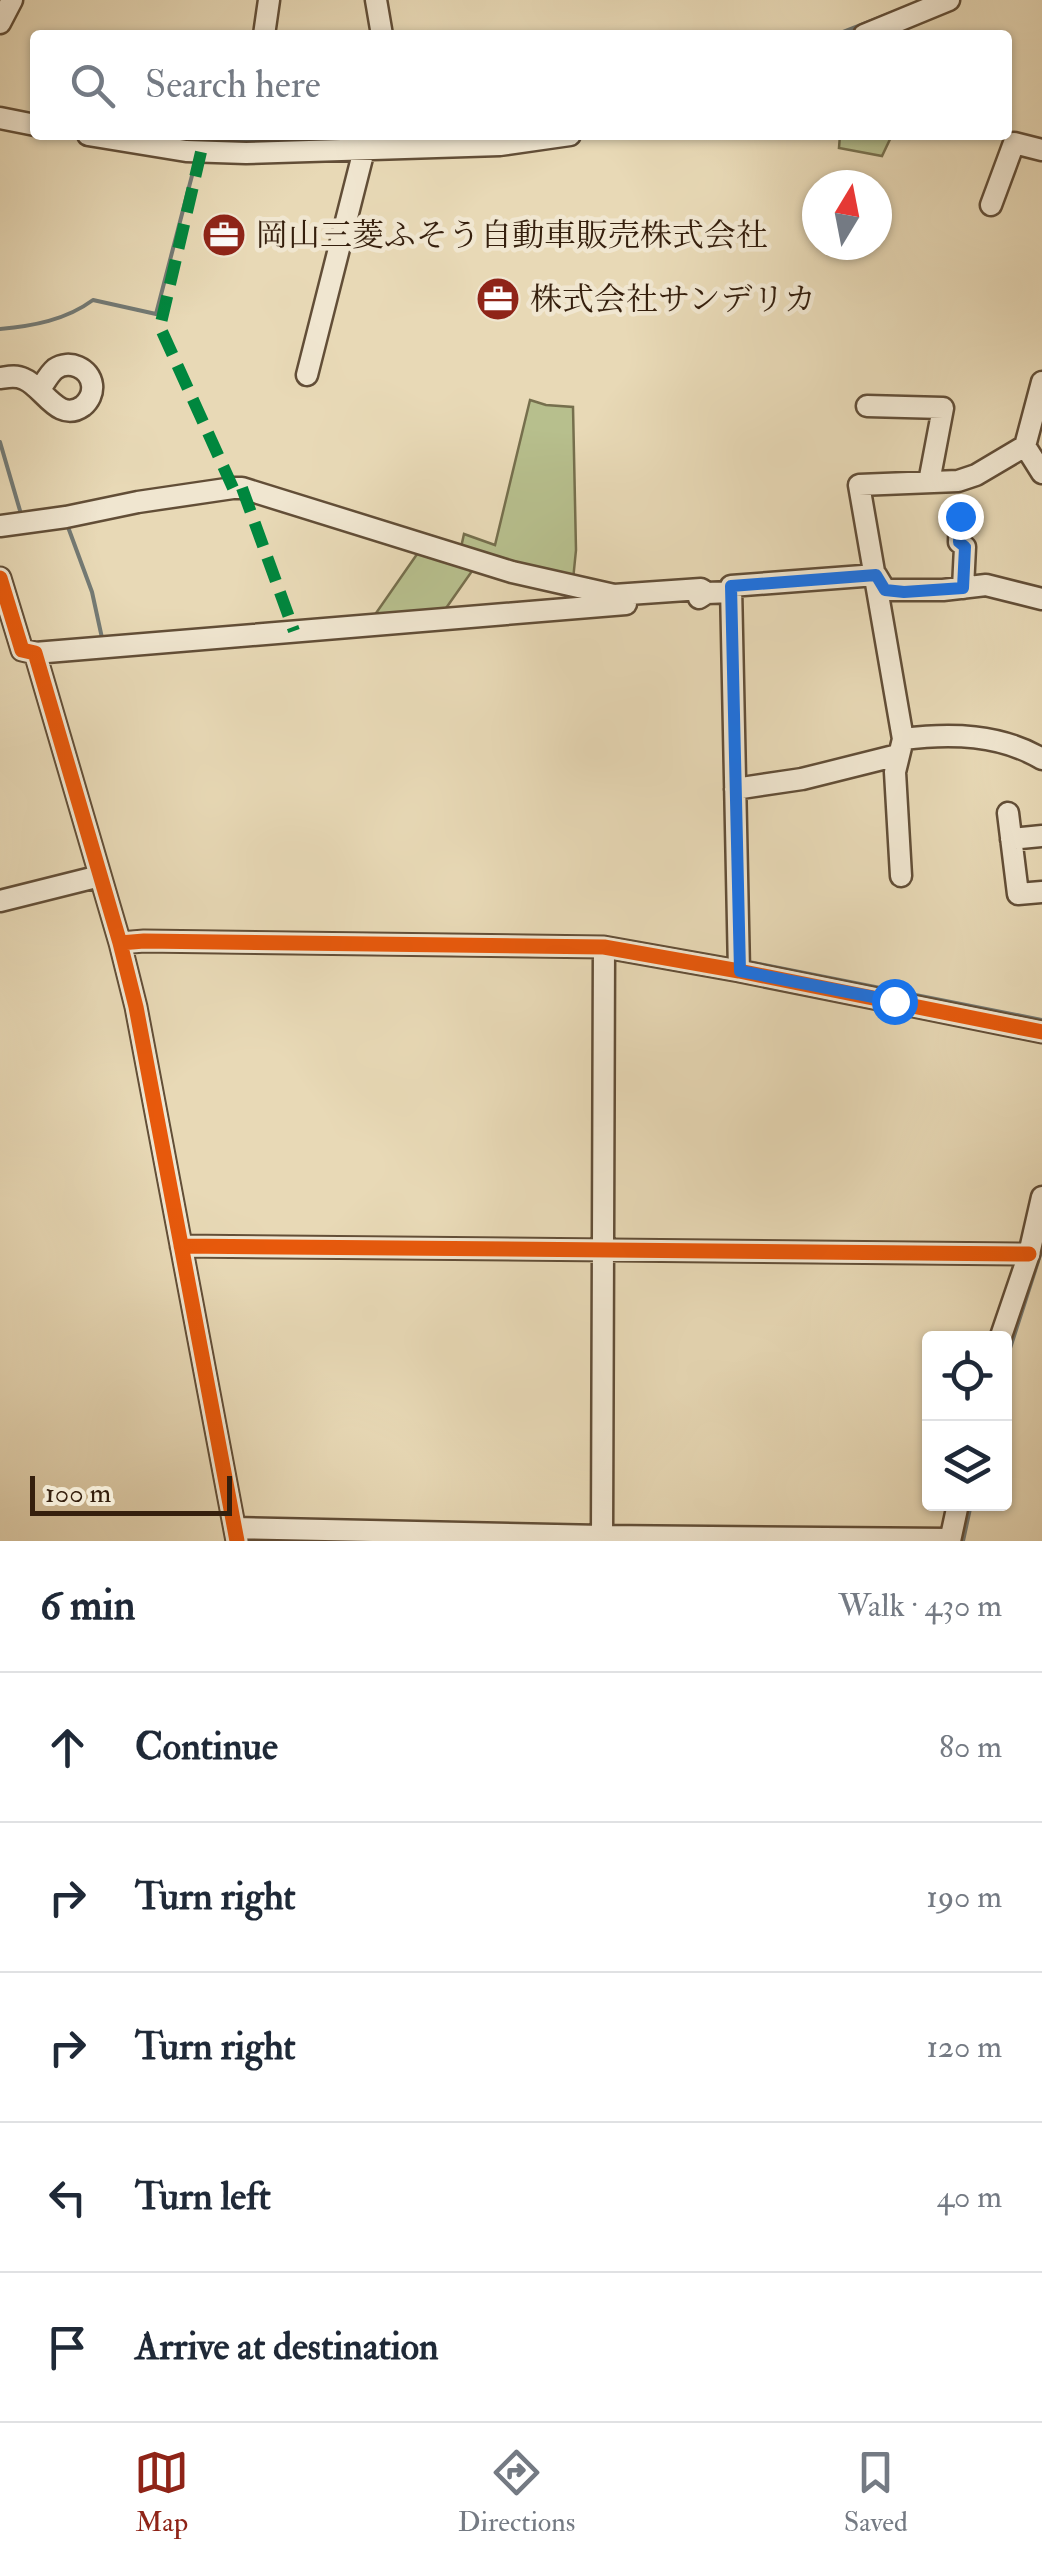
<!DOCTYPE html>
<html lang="en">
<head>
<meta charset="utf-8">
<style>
	:root { --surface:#fff; --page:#f6f6f7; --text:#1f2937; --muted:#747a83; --line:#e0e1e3; --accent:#8f2418 }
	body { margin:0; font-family:"IM FELL Double Pica","Noto Serif JP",serif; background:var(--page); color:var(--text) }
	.controls { position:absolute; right:30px; bottom:30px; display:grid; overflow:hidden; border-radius:10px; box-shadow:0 2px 8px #0004 }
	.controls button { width:90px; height:90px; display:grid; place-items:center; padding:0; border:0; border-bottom:2px solid var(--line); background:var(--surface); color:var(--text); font:50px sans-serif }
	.compass { position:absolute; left:802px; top:170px; width:90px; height:90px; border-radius:50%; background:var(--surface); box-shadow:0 2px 8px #0004; rotate:10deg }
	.scale { position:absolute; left:30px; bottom:25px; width:202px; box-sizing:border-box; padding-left:10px; border:5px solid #351f0d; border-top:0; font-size:28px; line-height:35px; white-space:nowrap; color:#351f0d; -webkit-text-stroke:8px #f0e6d0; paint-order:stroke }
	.stop { position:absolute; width:30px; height:30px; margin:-22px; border:8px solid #1a73e8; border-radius:50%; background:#fff }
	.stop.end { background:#1a73e8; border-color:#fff; box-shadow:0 2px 10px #0008 }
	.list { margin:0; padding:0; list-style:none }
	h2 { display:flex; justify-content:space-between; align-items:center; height:130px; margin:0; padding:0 40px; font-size:42px }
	h2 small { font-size:32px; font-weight:400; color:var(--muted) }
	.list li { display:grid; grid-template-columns:65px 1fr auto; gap:30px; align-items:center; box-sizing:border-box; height:150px; padding:0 40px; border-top:2px solid var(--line) }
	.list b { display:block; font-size:38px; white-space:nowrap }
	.list em { font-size:32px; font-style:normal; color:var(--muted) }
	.icon { flex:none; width:55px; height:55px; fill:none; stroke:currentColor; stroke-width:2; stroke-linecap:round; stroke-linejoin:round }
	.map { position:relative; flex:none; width:1042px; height:1541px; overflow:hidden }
	.search { position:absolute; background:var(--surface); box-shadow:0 2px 8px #0004; left:30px; right:30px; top:30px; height:110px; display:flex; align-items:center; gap:25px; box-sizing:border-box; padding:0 35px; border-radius:10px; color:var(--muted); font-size:38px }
	.sheet { height:880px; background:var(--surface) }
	nav { display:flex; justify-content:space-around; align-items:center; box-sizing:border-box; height:140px; border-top:2px solid var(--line); background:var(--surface); font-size:28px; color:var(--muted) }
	nav a { display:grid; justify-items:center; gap:5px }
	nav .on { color:var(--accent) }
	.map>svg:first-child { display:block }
	.green { fill:#b7bf8d; stroke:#766f4d; stroke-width:2.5 }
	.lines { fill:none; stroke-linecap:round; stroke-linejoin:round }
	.stream { stroke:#737a75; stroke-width:4 }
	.minor-casing { stroke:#624e37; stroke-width:25 }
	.minor { stroke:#f0e6d0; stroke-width:20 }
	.quiet { stroke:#00873e; stroke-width:12; stroke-dasharray:25 12; stroke-linecap:butt }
	.cycleway-casing { stroke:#f0e6d0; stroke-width:21 }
	.cycleway { stroke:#e8590c; stroke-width:15 }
	.route { stroke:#1a73e8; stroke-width:12 }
	.labels { text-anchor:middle; stroke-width:9; stroke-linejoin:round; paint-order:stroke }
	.poi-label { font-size:32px; fill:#351f0d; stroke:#f0e6d0; text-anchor:start }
</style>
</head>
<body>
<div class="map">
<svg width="1042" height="1541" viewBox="0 0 1042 1541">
	<rect width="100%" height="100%" fill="#e8d9b6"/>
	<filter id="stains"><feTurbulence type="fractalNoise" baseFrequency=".002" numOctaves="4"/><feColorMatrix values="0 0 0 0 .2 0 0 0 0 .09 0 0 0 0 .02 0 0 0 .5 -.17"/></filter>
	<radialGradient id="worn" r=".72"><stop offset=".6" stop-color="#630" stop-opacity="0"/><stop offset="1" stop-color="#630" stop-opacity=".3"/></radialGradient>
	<!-- green -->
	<path class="green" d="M840 135H892L882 156 839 148Z
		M530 400 546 405 573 407 576 550 573 580 460 552 464 534 495 545Z
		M422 547 477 564 444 611 374 616Z"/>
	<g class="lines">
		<!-- stream -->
		<path class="stream" d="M835 35 896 11
			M199 142V140L243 142 312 141
			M0 329C33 326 66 320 93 300L156 314 195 164
			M0 442 21 514
			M68 527 92 592 102 638
			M744 961 1042 1020
			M1004 1367 1042 1249
			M963 1541 971 1504"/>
		<defs>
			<path id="minor" d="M376 0 382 35
				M0 23 12 0
				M264 35 269 0
				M864 35 949 0
				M0 118 35 125
				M88 135 186 151 246 153 500 145 570 135
				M991 205 1014 143 1042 150
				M307 375 364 150
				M0 378C8 377 16 375 24 379 43 386 58 424 83 406 89 401 93 393 92 385 90 368 69 359 55 369 49 374 45 382 41 388
				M867 406 943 408 929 482
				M1025 446 1042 473
				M960 516 959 542 965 547 963 588
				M0 526 66 517 138 502 233 488H242L512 572 614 595 701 589 707 593
				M876 575 885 590H943L986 585 1042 599
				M0 578 22 650 35 653 120 943 136 1007 237 1541
				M699 598 707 593 731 592
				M35 653 626 604
				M903 739C951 733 1000 734 1042 759
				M735 789 802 779 894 756 898 757
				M1008 813 1018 894 1042 892
				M1011 839 1042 836
				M901 876 895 772 903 739 859 485 958 481 976 475 1025 446 1042 382
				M0 901 100 876
				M120 943 144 941 604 947 739 971 1042 1032
				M739 971 731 586 876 575
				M181 1246 1029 1254
				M1000 1339 1029 1254 1042 1197
				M235 1528 602 1536 950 1539
				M602 1541 604 947
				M950 1541 958 1504"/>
		</defs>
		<!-- minor casing -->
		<use href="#minor" class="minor-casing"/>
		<!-- minor -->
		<use href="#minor" class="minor"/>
		<!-- quiet -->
		<path class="quiet" d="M201 152 160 327 233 488
			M242 488 294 631"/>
		<defs>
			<path id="cycleway" d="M0 578 22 650 35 653 120 943 136 1007 237 1541
				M120 943 144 941 604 947 739 971 1042 1032
				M181 1246 1029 1254"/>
		</defs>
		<!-- cycleway casing -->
		<use href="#cycleway" class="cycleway-casing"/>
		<!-- cycleway -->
		<use href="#cycleway" class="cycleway"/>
	</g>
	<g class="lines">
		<!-- route -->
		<path class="route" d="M894 1001 740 971 731 586 876 575 885 590 904 592 963 588 965 547 959 542 960 516"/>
	</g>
	<!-- icons -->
	<defs>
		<symbol id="office-disc" viewBox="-11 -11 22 22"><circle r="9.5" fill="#8f2418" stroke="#f0e6d0"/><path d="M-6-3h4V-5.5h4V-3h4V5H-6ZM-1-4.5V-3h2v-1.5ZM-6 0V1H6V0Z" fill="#fff"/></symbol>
	</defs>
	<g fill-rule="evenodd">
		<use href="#office-disc" x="199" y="210" width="50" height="50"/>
		<use href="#office-disc" x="473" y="274" width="50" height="50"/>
	</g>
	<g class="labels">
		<!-- poi labels -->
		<g class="poi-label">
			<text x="256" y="246">岡山三菱ふそう自動車販売株式会社</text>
			<text x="530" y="310">株式会社サンデリカ</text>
		</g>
	</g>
	<rect width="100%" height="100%" filter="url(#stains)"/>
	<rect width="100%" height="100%" fill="url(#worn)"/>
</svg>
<div class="controls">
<button><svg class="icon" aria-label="locate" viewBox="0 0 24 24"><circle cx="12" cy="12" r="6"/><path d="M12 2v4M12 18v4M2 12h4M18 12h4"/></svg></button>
<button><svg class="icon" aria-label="layers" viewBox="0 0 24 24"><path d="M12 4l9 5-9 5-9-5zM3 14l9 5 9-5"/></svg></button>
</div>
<svg class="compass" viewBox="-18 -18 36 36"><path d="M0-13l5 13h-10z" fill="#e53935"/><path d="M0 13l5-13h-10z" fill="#747a83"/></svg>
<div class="scale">100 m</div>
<div class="stop" style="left:894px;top:1001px"></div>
<div class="stop end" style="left:960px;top:516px"></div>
<div class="search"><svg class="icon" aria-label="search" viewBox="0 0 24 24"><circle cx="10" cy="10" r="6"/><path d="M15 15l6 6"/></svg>Search here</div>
</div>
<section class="sheet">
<h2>6 min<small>Walk · 430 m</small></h2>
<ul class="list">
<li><svg class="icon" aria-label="ahead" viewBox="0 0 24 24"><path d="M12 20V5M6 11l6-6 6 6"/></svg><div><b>Continue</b></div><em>80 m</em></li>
<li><svg class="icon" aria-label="right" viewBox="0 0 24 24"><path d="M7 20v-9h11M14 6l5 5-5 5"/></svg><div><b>Turn right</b></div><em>190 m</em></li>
<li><svg class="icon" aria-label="right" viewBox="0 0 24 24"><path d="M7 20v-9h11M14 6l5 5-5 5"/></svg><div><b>Turn right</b></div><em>120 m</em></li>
<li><svg class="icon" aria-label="left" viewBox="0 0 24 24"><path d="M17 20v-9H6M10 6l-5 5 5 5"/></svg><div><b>Turn left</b></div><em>40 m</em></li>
<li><svg class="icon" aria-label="arrive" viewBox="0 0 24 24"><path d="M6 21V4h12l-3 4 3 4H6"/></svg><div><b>Arrive at destination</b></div></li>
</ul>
</section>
<nav>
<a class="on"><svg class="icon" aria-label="map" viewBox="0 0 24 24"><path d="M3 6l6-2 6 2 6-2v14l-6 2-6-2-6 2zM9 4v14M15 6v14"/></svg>Map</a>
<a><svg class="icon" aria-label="directions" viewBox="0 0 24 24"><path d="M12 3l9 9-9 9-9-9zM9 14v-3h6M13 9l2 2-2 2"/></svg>Directions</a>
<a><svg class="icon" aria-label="saved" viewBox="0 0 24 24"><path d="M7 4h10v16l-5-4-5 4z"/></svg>Saved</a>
</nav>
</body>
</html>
